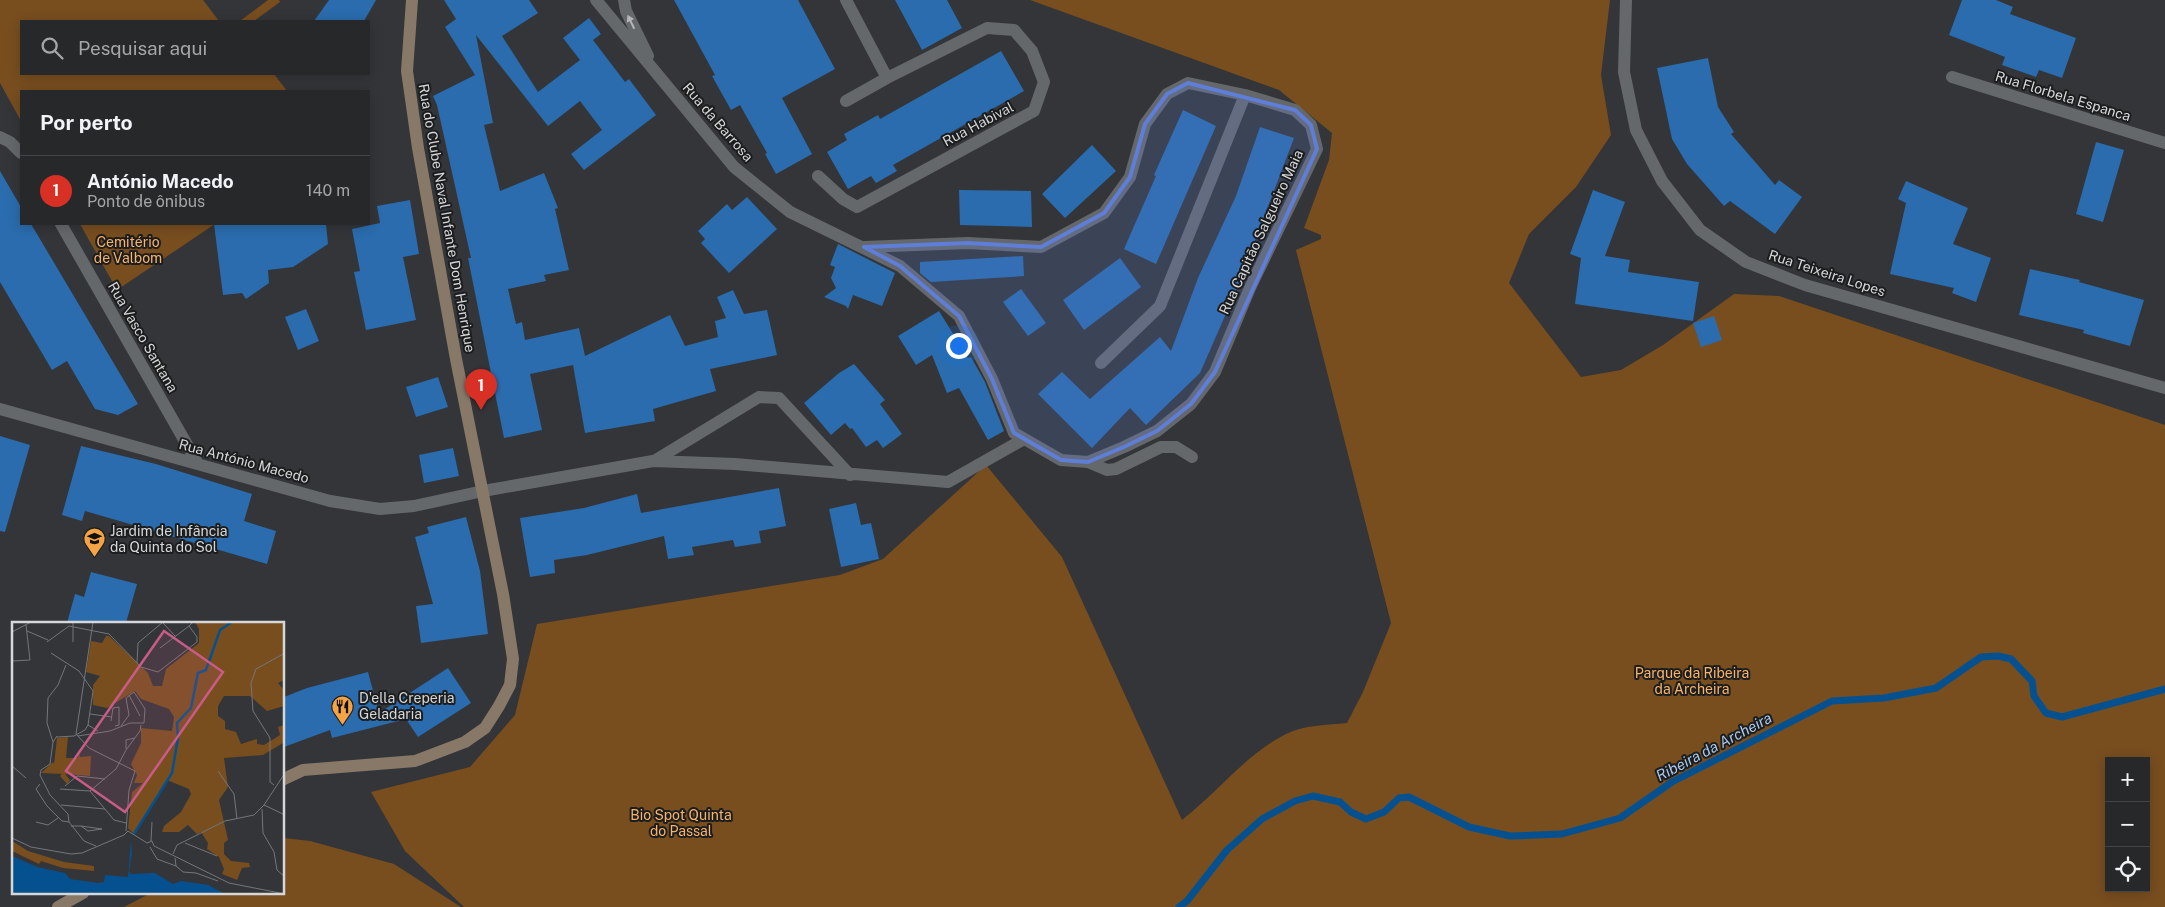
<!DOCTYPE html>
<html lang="pt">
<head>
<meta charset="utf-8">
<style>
	:root { --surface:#26282a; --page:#2e3032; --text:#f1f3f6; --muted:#a4a6a8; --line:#424447; --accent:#d93025 }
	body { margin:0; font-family:"Public Sans",sans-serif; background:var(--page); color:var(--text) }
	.controls { position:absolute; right:15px; bottom:15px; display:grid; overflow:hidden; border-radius:0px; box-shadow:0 2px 12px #0003 }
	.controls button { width:45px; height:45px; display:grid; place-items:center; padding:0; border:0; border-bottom:1px solid var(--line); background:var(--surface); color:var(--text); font:25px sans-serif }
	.you { position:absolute; left:958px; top:345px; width:18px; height:18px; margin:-12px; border:4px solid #fff; border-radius:50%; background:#1a73e8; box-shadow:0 0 0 8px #1a73e833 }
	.badge { display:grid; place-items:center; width:32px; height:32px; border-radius:50%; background:var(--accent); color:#fff; font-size:16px; font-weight:700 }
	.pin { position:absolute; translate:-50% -41px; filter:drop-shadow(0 1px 2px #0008) }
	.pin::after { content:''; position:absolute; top:26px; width:18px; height:15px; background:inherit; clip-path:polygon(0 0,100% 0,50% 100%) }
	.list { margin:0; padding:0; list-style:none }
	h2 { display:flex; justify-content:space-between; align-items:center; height:65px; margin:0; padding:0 20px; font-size:21px }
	h2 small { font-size:16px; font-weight:400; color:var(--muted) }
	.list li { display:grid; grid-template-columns:32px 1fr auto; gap:15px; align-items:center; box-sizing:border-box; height:70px; padding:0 20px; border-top:1px solid var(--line) }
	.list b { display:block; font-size:19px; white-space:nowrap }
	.list p { margin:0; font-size:16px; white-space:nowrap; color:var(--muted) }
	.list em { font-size:16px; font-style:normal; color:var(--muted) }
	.icon { flex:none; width:28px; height:28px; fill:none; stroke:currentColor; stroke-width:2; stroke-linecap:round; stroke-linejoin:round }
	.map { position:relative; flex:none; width:2165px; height:907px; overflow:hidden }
	.search { position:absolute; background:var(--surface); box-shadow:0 2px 12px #0003; left:20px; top:20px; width:350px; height:55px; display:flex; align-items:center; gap:12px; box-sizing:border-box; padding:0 18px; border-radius:0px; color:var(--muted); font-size:19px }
	.panel { position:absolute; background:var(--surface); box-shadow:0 2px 12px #0003; left:20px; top:90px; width:350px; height:135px; border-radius:0px }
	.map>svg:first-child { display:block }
	.green { fill:#784e1f; fill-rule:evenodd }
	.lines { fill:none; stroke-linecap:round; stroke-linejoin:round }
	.stream { stroke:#055190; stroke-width:7 }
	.building { fill:#2a6cad }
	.lane { stroke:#65686b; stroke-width:12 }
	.street { stroke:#65686b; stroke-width:12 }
	.secondary { stroke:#877868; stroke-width:12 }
	.oneway { fill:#b4b6b8 }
	.marked { fill:#5e7ed8; fill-opacity:0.2; stroke:#5e7ed8; stroke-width:4; stroke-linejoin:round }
	.labels { text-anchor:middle; stroke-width:4; stroke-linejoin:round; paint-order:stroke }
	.street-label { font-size:14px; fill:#d6d7d9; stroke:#1c1d1e }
	.park-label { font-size:14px; fill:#f9b469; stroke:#1c1d1e }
	.poi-label { font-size:14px; fill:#d6d7d9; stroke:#1c1d1e; text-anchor:start }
	.water-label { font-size:15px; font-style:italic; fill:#a9c9ec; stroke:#1c1d1e }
	.inset-river { fill:none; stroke:#055190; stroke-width:2.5 }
	.inset-road { fill:none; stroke:#747678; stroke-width:1 }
	.view { fill:#c95b87; fill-opacity:0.15; stroke:#c95b87; stroke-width:2.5 }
	.inset-edge { fill:none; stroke:#d6d7d9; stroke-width:2.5 }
</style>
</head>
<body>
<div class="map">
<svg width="2165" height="907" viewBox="0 0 2165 907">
	<rect width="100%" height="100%" fill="#333538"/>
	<!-- green -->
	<path class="green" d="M0 0H203L219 21H21V74H274L287 91H21V121L0 83Z
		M268 0H279L280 2 254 21H240Z
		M1030 0H1610L1601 75 1611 135 1576 187 1529 234 1509 283 1581 377 1621 370 1663 345 1734 294 1779 296 2165 425V907H464L405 851 371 792 470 767 515 715 537 624 840 575 883 559 986 465 1062 557 1182 820C1217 793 1246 754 1286 734 1304 725 1327 725 1347 723L1363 692 1391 623 1296 250 1321 239V235L1304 228 1329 160 1332 133 1279 90ZM2109 761H2146V888H2109Z
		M80 224H215L117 290Z
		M284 838 310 841 394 864 461 907H124L151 893H284Z"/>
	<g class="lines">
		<!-- stream -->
		<path class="stream" d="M1179 907 1187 901 1227 850 1262 819 1295 801 1313 796 1340 802 1351 812 1366 819 1384 812 1399 798 1409 797 1469 827 1510 836 1562 834 1620 818 1672 782 1832 701 1884 698 1936 688 1981 657 1998 656 2011 659 2032 681 2034 696 2046 713 2062 717 2165 689"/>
	</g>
	<!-- building -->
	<path class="building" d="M329 0H376L364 21H314Z
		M444 0H529L538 13 502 36 538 92 580 60 563 38 589 18 601 34 593 40 625 82 629 79 656 115 584 170 571 154 602 130 580 101 548 126 476 35 493 123 484 125 500 191 544 173 558 208 555 209 569 270 544 275 546 281 508 289 516 324 522 322 525 340 579 328 585 356 670 315 685 346 718 337 715 321 726 318 717 297 733 290 744 314 767 310 777 355 710 369 716 391 653 409 655 421 585 433 573 365 530 374 542 430 504 438 468 258H471L437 105 433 96 475 75 445 27 456 19Z
		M674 0H798L835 69 782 98 812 154 776 174 765 154 767 153 740 105 731 110 712 76 715 75Z
		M895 0H947L962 28 922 50Z
		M1962 0H1996L2013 7 2010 14 2076 38 2062 78 2039 70 2036 77 2002 65 2005 57 1949 35Z
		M1001 51 1024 91 893 165 897 171 876 183 871 176 848 189 827 152 847 140 844 134 878 115 880 119Z
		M1708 58 1718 107 1734 132 1731 134 1775 185 1779 180 1802 197 1775 234 1730 201 1724 206 1687 164 1672 139 1657 68Z
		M1183 110 1216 126 1156 264 1124 249 1156 176 1154 175Z
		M1260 127 1294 138 1235 293 1200 373 1146 425 1130 408 1092 448 1038 394 1062 372 1090 399 1160 337 1171 351 1198 278 1236 196Z
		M2096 142 2124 150 2103 222 2076 214Z
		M1092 145 1116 171 1065 218 1042 194Z
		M0 171 21 207V224H31L138 404 118 415 95 409 67 361 52 370 0 282Z
		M1906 181 1968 208 1953 244 1991 258 1976 302 1952 293 1954 288 1890 274 1906 203 1898 199Z
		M959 190 1031 191 1032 227 960 225Z
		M1593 190 1625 202 1605 256 1630 260 1628 272 1699 282 1693 321 1575 304 1581 258 1570 254Z
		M747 197 777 229 729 273 701 243 705 239 698 231 727 204 732 210Z
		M410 200 419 254 403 257 416 320 366 330 354 272 360 271 352 229 380 223 377 206Z
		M214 224H326L328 244 293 267 268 270 269 283 246 299 242 293 223 295Z
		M838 244 895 273 882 306 853 295 848 309 846 306 824 297 836 288 831 278 835 267 830 265Z
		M1023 256 1024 276 931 282 920 273V262Z
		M1120 258 1141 287 1084 330 1063 300Z
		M2030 269 2080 280 2079 282 2144 300 2130 346 2083 333 2084 330 2019 315Z
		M1021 289 1046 323 1028 336 1003 302Z
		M306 309 319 341 298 350 285 317Z
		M939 311 968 358 971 357 985 382 1004 431 988 440 959 388 947 393 932 355 916 365 898 336Z
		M1714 316 1722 340 1701 347 1693 323Z
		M854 364 885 400 880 404 902 434 883 448 877 440 866 447 852 428 850 429 845 423 831 435 804 403 839 373Z
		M438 377 448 407 416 417 406 387Z
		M0 436 30 445 5 532 0 531Z
		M81 446 156 464 252 494 244 521 276 531 267 564 85 511 82 521 62 515Z
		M453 448 459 476 424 483 419 455Z
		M779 488 786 526 759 531 761 543 735 547 733 540 692 547 694 555 668 559 664 536 587 555 554 560 555 573 530 577 520 518 584 508 637 494 641 513Z
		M856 503 861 525 871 523 879 559 841 567 829 509Z
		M466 517 480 571 488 634 421 643 416 606 433 604 415 537 429 533 427 527Z
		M91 572 137 584 126 623H67L75 594 84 597Z
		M448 668 471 703 418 737 406 719 332 738 330 730 284 747V697L307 688 368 672 379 713Z"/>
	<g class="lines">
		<!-- lane -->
		<path class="lane" d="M1088 462 1107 470 1116 469 1161 447H1176L1192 457"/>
		<!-- street -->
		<path class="street" d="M596 0 734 167 790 212 900 266 959 316 992 379 1014 433 1061 460 1088 462 1124 447 1157 431 1191 404 1215 372 1250 288 1317 149 1311 125 1295 110 1245 95 1188 83 1167 94 1145 124 1130 177 1104 213 1041 247 968 243 864 247
			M624 0 626 11 648 56
			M846 0 887 78
			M1626 0 1624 72 1636 130 1662 181 1700 230 1746 262 1805 285 2165 388
			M1952 77 2165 143
			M0 137 10 142 21 153
			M818 176 843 199 857 207 1034 111 1044 82 1032 51 1014 30 987 28 887 78 846 101
			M61 224 198 464
			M1101 363 1160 306 1245 95
			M0 409 330 501 380 509 414 506 483 491 653 461 735 464 948 482 1024 439
			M654 461 759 397 779 398 850 475"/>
		<!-- secondary -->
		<path class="secondary" d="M284 779 303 770 415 761 465 742 485 728 499 706 510 685 513 659 503 594 456 359 418 148 407 71 412 0
			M58 907 83 893"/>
	</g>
	<!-- one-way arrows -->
	<defs><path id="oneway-solid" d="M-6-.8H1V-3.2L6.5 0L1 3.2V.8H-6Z" transform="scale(1.25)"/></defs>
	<use class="oneway" href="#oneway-solid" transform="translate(631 22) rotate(-116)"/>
	<!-- marked area -->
	<path class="marked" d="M1188 83 1295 110 1311 125 1317 149 1215 372 1191 404 1157 431 1124 447 1088 462 1061 460 1014 433 992 379 959 316 900 266 864 247 968 243 1041 247 1104 213 1130 177 1145 124 1167 94Z"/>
	<!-- icons -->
	<defs>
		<symbol id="school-pin" viewBox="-11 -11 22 30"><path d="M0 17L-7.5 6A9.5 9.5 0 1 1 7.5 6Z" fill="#f4a345" stroke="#1c1d1e"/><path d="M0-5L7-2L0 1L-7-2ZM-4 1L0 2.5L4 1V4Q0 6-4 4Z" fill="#111"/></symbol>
		<symbol id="restaurant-pin" viewBox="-11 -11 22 30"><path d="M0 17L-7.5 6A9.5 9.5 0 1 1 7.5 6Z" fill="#f4a345" stroke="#1c1d1e"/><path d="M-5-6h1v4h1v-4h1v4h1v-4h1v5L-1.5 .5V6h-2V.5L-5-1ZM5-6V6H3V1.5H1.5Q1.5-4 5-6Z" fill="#111"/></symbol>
	</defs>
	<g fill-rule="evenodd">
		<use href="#school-pin" x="82" y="526" width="25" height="34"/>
		<use href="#restaurant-pin" x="330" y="694" width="25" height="34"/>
	</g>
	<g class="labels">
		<!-- street labels -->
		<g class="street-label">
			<text transform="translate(2063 96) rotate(17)" y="5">Rua Florbela Espanca</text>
			<text transform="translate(718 122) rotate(49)" y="5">Rua da Barrosa</text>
			<text transform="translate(978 124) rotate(-28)" y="5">Rua Habival</text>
			<text transform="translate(447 218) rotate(80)" y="5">Rua do Clube Naval Infante Dom Henrique</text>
			<text transform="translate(1261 232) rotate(-65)" y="5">Rua Capitão Salgueiro Maia</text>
			<text transform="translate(1827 273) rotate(18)" y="5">Rua Teixeira Lopes</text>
			<text transform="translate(143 337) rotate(60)" y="5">Rua Vasco Santana</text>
			<text transform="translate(244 461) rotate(15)" y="5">Rua António Macedo</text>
		</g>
		<!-- park labels -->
		<g class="park-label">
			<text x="128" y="247">Cemitério<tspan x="128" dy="16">de Valbom</tspan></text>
			<text x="1692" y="678">Parque da Ribeira<tspan x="1692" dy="16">da Archeira</tspan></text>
			<text x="681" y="820">Bio Spot Quinta<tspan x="681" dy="16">do Passal</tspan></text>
		</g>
		<!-- poi labels -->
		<g class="poi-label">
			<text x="110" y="536">Jardim de Infância<tspan x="110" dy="16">da Quinta do Sol</tspan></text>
			<text x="359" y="703">D'ella Creperia<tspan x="359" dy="16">Geladaria</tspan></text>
		</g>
		<!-- water labels -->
		<g class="water-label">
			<text transform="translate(1714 747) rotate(-28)" y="5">Ribeira da Archeira</text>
		</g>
	</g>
	<!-- overview -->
	<g transform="translate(12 622)">
		<rect width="272" height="272" fill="#333538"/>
		<path d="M183 0H272V58L266 61 272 68V84L255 89 238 74H212L206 84V94L213 99V107L224 110 229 122 245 117V122L252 123 268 113 266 105 272 103V125L271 121 251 133 212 136 216 165 207 178 216 218 212 221V232L219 239 237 241 238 245 230 246 225 258 210 252 212 247 207 235 195 227 196 221 189 210 185 212 176 203 167 210H150L152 204 169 190 179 172 177 167 155 158 122 212 116 206 120 170 131 161H122L125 153 119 142 129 121V106L160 109 162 95 157 87 129 77 123 69 95 86 81 83V63L88 54 74 50 79 19 90 21 94 14H97L136 51 141 64H150L154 47 187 21V7ZM56 115 54 136H66L67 131 68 135 79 134 78 154 53 152 58 158 55 162 48 154 50 152 29 151 41 140 42 142 45 116ZM0 219 16 229 52 240 82 244V249L51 246 29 239 27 242 0 229Z" fill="#784e1f"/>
		<path d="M119 218 120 232 117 249 119 252 143 251 161 262 169 259 196 263 213 272H0V234L25 245 53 251 58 257 86 261 92 260 93 253 116 255Z" fill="#055190"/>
		<path class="inset-river" d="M122 212 160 151 166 116 165 101 179 86 186 51 194 48 208 8 220 0"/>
		<path class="inset-road" d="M61 0V20M151 1 163 14M15 9 36 18M0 10 19 0M35 20 57 4 97 12 129 45 146 50 185 20V15L177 4 181 0M148 26 177 4M39 31 67 49 81 69 76 103M0 39 18 38 14 3M125 41 126 21 151 0M117 73 128 94M78 92 100 95M99 99 101 86 107 85V103L103 104M64 112 77 126 123 149 117 168 114 209M64 112 81 0M45 114 41 120 38 142 29 148 28 153 38 173 56 192 57 200M66 114 98 109 118 101H132L133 87 122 70 114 76 117 93 109 104M45 115 62 114 73 108 76 103 86 109M41 120 35 101 36 76 46 63 54 43M114 127V118L123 116M0 144 14 156M206 149 222 172 225 197M28 162 24 167 35 184 50 199 57 200 72 219 84 224M262 163 258 160V116L241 89 239 61 244 47 273 31M53 164 65 154 93 157M48 167 78 169 104 147 114 128 128 109 129 103M78 169 102 198 114 201M49 183 93 187M252 183 273 193M250 187 251 211 262 230 265 248 273 255M24 200 36 203 46 196M59 204H69L76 209 90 207 69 204M112 213 116 209 135 221 140 219 142 224 217 261 273 272M0 216 19 225 59 232 70 231 112 213M139 219 140 200M173 221 205 234M138 225 145 237 164 244M161 232 165 223 213 199 242 193 252 183 273 151M163 236 164 244 171 250 184 251 206 259"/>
		<path class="view" d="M152 9 211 50 113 190 54 149Z"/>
		<rect width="272" height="272" class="inset-edge"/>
	</g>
</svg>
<div class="controls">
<button>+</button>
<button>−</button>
<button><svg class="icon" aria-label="locate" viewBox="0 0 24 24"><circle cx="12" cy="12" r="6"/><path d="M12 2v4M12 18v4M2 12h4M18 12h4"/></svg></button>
</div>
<div class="you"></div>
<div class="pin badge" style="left:481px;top:410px">1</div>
<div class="search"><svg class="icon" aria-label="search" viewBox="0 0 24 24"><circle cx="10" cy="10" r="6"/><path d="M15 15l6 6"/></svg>Pesquisar aqui</div>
<section class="panel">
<h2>Por perto<small></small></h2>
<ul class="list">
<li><span class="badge">1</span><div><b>António Macedo</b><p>Ponto de ônibus</p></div><em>140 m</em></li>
</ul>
</section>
</div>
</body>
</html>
